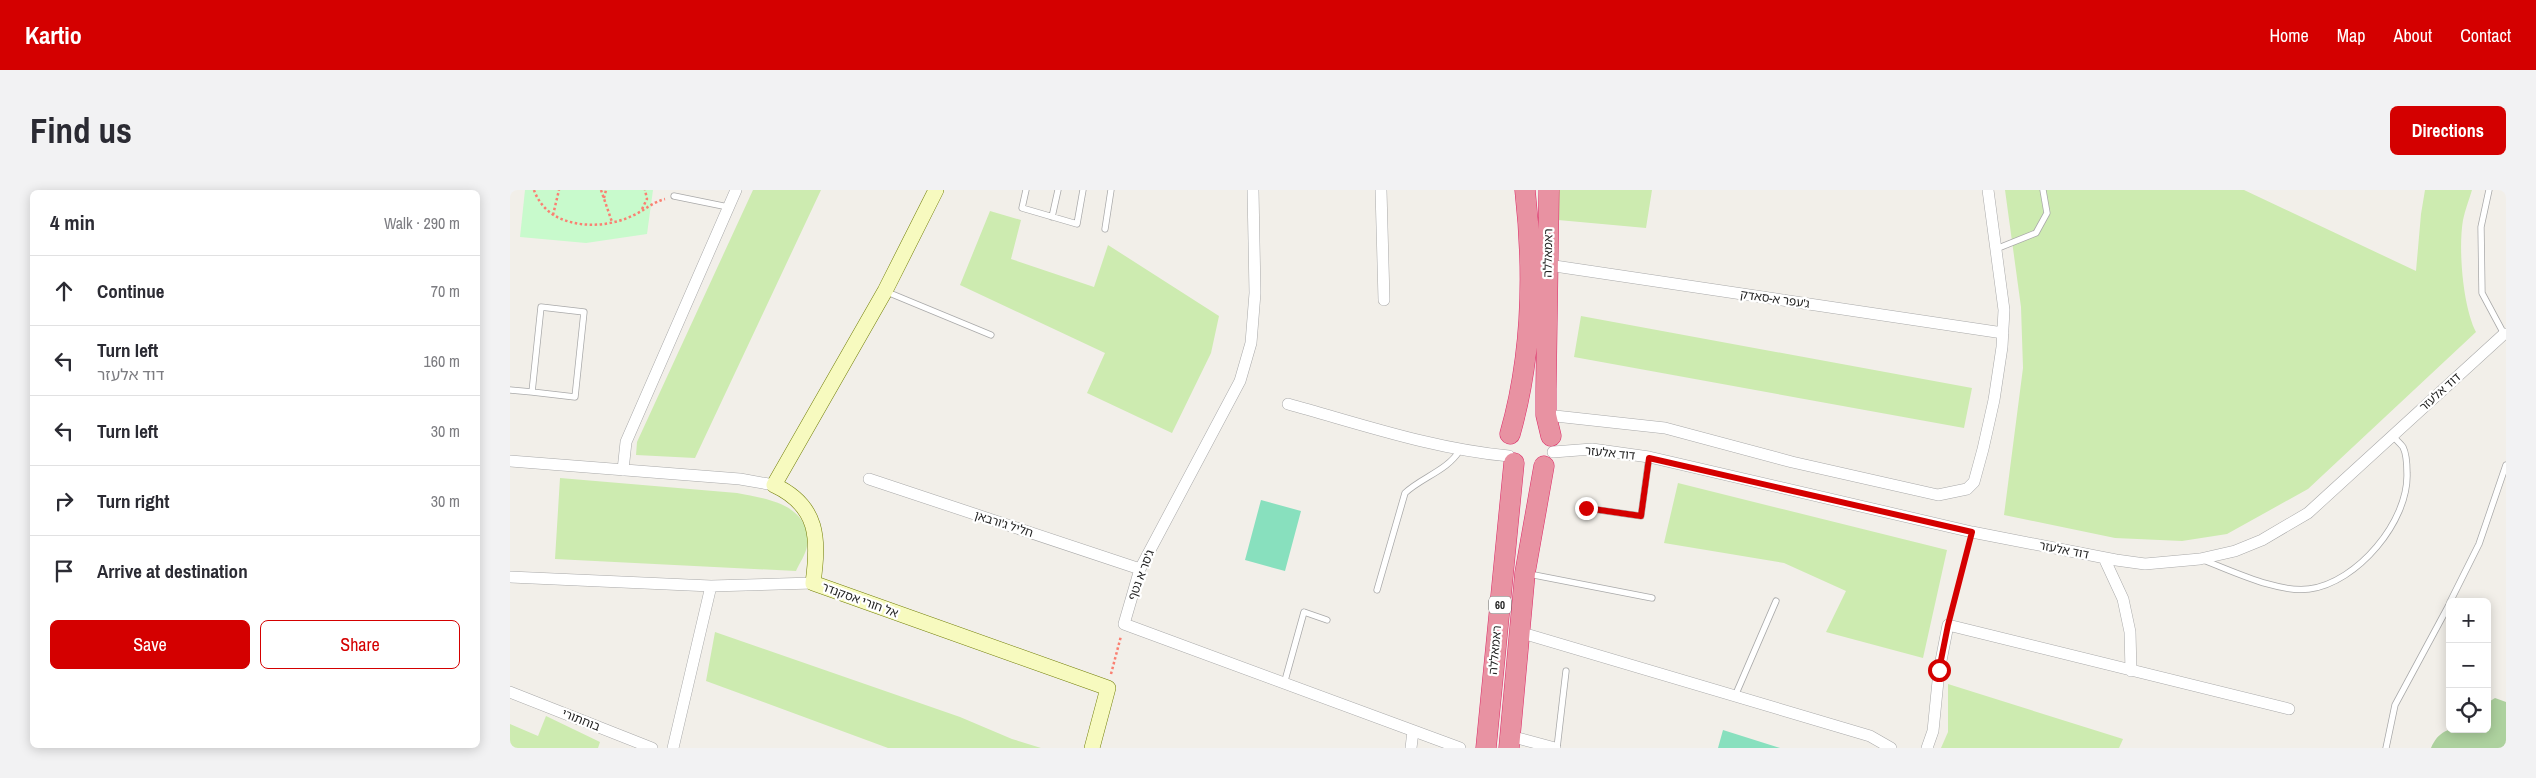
<!DOCTYPE html>
<html lang="en">
<head>
<meta charset="utf-8">
<style>
	:root { --surface:#fff; --page:#f2f2f3; --text:#2b2b33; --muted:#7c7c81; --line:#e1e1e2; --accent:#d40000 }
	body { margin:0; font-family:"Archivo Narrow","Noto Sans Hebrew",sans-serif; background:var(--page); color:var(--text) }
	.controls { position:absolute; right:15px; bottom:15px; display:grid; overflow:hidden; border-radius:8px; box-shadow:0 2px 12px #0003 }
	.controls button { width:45px; height:45px; display:grid; place-items:center; padding:0; border:0; border-bottom:1px solid var(--line); background:var(--surface); color:var(--text); font:25px sans-serif }
	.stop { position:absolute; width:15px; height:15px; margin:-11px; border:4px solid #d40000; border-radius:50%; background:#fff }
	.stop.end { background:#d40000; border-color:#fff; box-shadow:0 1px 5px #0008 }
	.list { margin:0; padding:0; list-style:none }
	h2 { display:flex; justify-content:space-between; align-items:center; height:65px; margin:0; padding:0 20px; font-size:21px }
	h2 small { font-size:16px; font-weight:400; color:var(--muted) }
	.list li { display:grid; grid-template-columns:32px 1fr auto; gap:15px; align-items:center; box-sizing:border-box; height:70px; padding:0 20px; border-top:1px solid var(--line) }
	.list b { display:block; font-size:19px; white-space:nowrap }
	.list p { margin:0; font-size:16px; white-space:nowrap; color:var(--muted) }
	.list em { font-size:16px; font-style:normal; color:var(--muted) }
	.actions { display:flex; gap:10px; padding:15px 20px }
	.actions a { flex:1; padding:11px 0; border:1px solid var(--accent); border-radius:8px; text-align:center; font-size:18px; color:var(--accent) }
	.actions .main { background:var(--accent); color:#fff }
	.icon { flex:none; width:28px; height:28px; fill:none; stroke:currentColor; stroke-width:2; stroke-linecap:round; stroke-linejoin:round }
	.map { position:relative; flex:none; width:1996px; height:558px; overflow:hidden; border-radius:8px }
	header { display:flex; align-items:center; gap:30px; box-sizing:border-box; height:70px; padding:0 25px; background:var(--accent); color:#fff }
	header strong { font-size:24px }
	nav { display:flex; gap:28px; margin-inline-start:auto; font-size:18px }
	.intro { display:flex; align-items:center; justify-content:space-between; box-sizing:border-box; height:120px; padding:0 30px }
	h1 { margin:0; font-size:35px }
	.button { padding:12px 22px; border-radius:8px; background:var(--accent); color:#fff; font-size:18px; font-weight:700 }
	main { display:flex; gap:30px; padding:0 30px }
	aside { flex:1; background:var(--surface); border-radius:8px; box-shadow:0 2px 12px #0003 }
	.map>svg:first-child { display:block }
	.grass { fill:#cdebb0 }
	.forest { fill:#add19e }
	.park { fill:#c8facc }
	.pitch { fill:#88e0be }
	.lines { fill:none; stroke-linecap:round; stroke-linejoin:round }
	.lane-casing { stroke:#a9a9a9; stroke-width:7 }
	.street-casing { stroke:#a9a9a9; stroke-width:12 }
	.secondary-casing { stroke:#707d05; stroke-width:16 }
	.highway-casing { stroke:#dc2a67; stroke-width:21 }
	.path { stroke:#fa8072; stroke-width:2.5; stroke-dasharray:2.5 2.5; stroke-linecap:butt }
	.lane { stroke:#fff; stroke-width:5.5 }
	.street { stroke:#fff; stroke-width:11 }
	.secondary { stroke:#f7fabf; stroke-width:15 }
	.highway { stroke:#e892a2; stroke-width:20 }
	.route { stroke:#d40000; stroke-width:6 }
	.labels { text-anchor:middle; stroke-width:4.5; stroke-linejoin:round; paint-order:stroke }
	.shield { fill:#fff; stroke:#646464; stroke-width:1 }
	.shield-label { font-size:11px; font-weight:bold; fill:#222 }
	.street-label { font-size:12px; fill:#222; stroke:#fff }
</style>
</head>
<body>
<header>
<strong>Kartio</strong>
<nav><a>Home</a><a>Map</a><a>About</a><a>Contact</a></nav>
</header>
<div class="intro"><h1>Find us</h1><a class="button">Directions</a></div>
<main>
<aside>
<h2>4 min<small>Walk · 290 m</small></h2>
<ul class="list">
<li><svg class="icon" aria-label="ahead" viewBox="0 0 24 24"><path d="M12 20V5M6 11l6-6 6 6"/></svg><div><b>Continue</b></div><em>70 m</em></li>
<li><svg class="icon" aria-label="left" viewBox="0 0 24 24"><path d="M17 20v-9H6M10 6l-5 5 5 5"/></svg><div><b>Turn left</b><p>דוד אלעזר</p></div><em>160 m</em></li>
<li><svg class="icon" aria-label="left" viewBox="0 0 24 24"><path d="M17 20v-9H6M10 6l-5 5 5 5"/></svg><div><b>Turn left</b></div><em>30 m</em></li>
<li><svg class="icon" aria-label="right" viewBox="0 0 24 24"><path d="M7 20v-9h11M14 6l5 5-5 5"/></svg><div><b>Turn right</b></div><em>30 m</em></li>
<li><svg class="icon" aria-label="arrive" viewBox="0 0 24 24"><path d="M6 21V4h12l-3 4 3 4H6"/></svg><div><b>Arrive at destination</b></div></li>
</ul>
<div class="actions"><a class="main">Save</a><a>Share</a></div>
</aside>
<div class="map">
<svg width="1996" height="558" viewBox="0 0 1996 558">
	<rect width="100%" height="100%" fill="#f2efe9"/>
	<!-- grass -->
	<path class="grass" d="M243 0H311L185 268 126 265 127 252Z
		M1047 0H1142L1136 38 1048 30Z
		M1495 0H1734L1906 81 1911 24 1915 0H1962C1959 10 1955 20 1953 30 1948 59 1953 117 1966 142L1798 299 1717 344 1672 351 1605 348 1494 325 1513 178 1511 117Z
		M480 21 511 30 501 69 584 97 598 55 709 126 701 163 662 243 577 203 595 163 450 95Z
		M1071 126 1462 198 1454 238 1064 167Z
		M50 288 227 303C257 309 301 314 297 356 296 364 289 374 286 381L45 369Z
		M1168 293 1437 360 1413 468 1316 442 1336 401 1274 373 1154 353Z
		M205 442 450 527 502 549 531 558H378L196 491Z
		M1438 494 1613 549 1609 558H1431L1438 542Z
		M36 526 90 552 88 558H0V534L28 546Z"/>
	<!-- forest -->
	<path class="forest" d="M1985 508 1996 512V558H1921C1932 532 1952 539 1977 539V513Z"/>
	<!-- park -->
	<path class="park" d="M15 0H143L137 44 76 53 10 47Z"/>
	<!-- pitch -->
	<path class="pitch" d="M751 310 791 321 775 381 735 370Z
		M1213 540 1270 558H1208Z"/>
	<g class="lines">
		<defs>
			<path id="lane" d="M516 0 512 18 567 34 573 0
				M1979 0 1971 37 1972 103 1994 144
				M164 6 218 17
				M542 27 548 0
				M595 39 601 0
				M1486 59 1526 43 1537 23 1533 0
				M377 102 481 145
				M31 117 74 122 65 207 22 202Z
				M0 200 22 202
				M1075 318 1131 326 1139 267
				M1693 370C1723 381 1767 403 1799 399 1847 393 1899 331 1897 283 1897 275 1897 265 1893 257 1890 253 1886 250 1883 246
				M1019 384 1142 408
				M867 400 895 303C912 287 937 281 950 260
				M1940 412 1969 354 1996 275
				M774 494 794 422 817 430
				M1225 506 1266 411
				M1047 558 1056 481
				M1876 558 1885 515 1940 413"/>
			<path id="street" d="M743 0 745 103 741 153 730 191 630 379 614 434 950 558
				M871 0 874 110
				M1038 75 1493 143
				M778 214C851 234 923 259 999 266
				M1036 225 1155 238 1282 272 1428 305 1457 299 1464 292 1473 259 1484 210 1492 157 1494 120 1478 0
				M1043 262 1082 259 1139 267 1462 342 1606 370 1635 374 1690 369 1725 361 1752 350 1798 323 1994 144
				M0 271 230 289 264 295
				M113 280 116 252 226 0
				M359 289 630 379
				M1594 368 1613 409 1620 442 1621 481
				M0 387 201 396 303 393
				M1009 442 1360 546 1381 558
				M0 502 142 558
				M1000 546 1045 558
				M163 558 201 396
				M901 558 903 541
				M1417 558 1423 541 1429 481 1438 435 1779 519"/>
			<path id="secondary" d="M426 0 375 101 264 295C309 316 309 349 303 393L598 498 582 558"/>
			<path id="highway" d="M1039 0 1036 199V225L1041 246
				M1000 244C1022 167 1024 80 1015 0
				M976 558 1004 273
				M999 558 1015 383 1034 276"/>
		</defs>
		<!-- lane casing -->
		<use href="#lane" class="lane-casing"/>
		<!-- street casing -->
		<use href="#street" class="street-casing"/>
		<!-- secondary casing -->
		<use href="#secondary" class="secondary-casing"/>
		<!-- highway casing -->
		<use href="#highway" class="highway-casing"/>
		<!-- path -->
		<path class="path" d="M24 0C28 12 38 23 49 28 74 39 104 36 128 23 137 18 144 12 155 9
			M91 0 102 32
			M94 8 96 0
			M132 19 137 9 135 0
			M43 25 49 0
			M1441 424 1459 355
			M601 484 611 446"/>
		<!-- lane -->
		<use href="#lane" class="lane"/>
		<!-- street -->
		<use href="#street" class="street"/>
		<!-- secondary -->
		<use href="#secondary" class="secondary"/>
		<!-- highway -->
		<use href="#highway" class="highway"/>
	</g>
	<g class="lines">
		<!-- route -->
		<path class="route" d="M1076 318 1131 326 1139 268 1462 342 1438 435 1429 480"/>
	</g>
	<g class="labels">
		<!-- shield labels -->
		<rect class="shield" x="979" y="406.5" width="22" height="17" rx="4"/>
		<g class="shield-label">
			<text x="990" y="419">60</text>
		</g>
		<!-- street labels -->
		<g class="street-label">
			<text transform="translate(1038 63) rotate(-89)" y="4">ראמאללה</text>
			<text transform="translate(1265 109) rotate(8)" y="4">ג'עפר א-סאדק</text>
			<text transform="translate(1930 202) rotate(-42)" y="4">דוד אלעזר</text>
			<text transform="translate(1100 263) rotate(6)" y="4">דוד אלעזר</text>
			<text transform="translate(494 334) rotate(18)" y="4">חליל ג'ורבאן</text>
			<text transform="translate(1554 360) rotate(11)" y="4">דוד אלעזר</text>
			<text transform="translate(631 385) rotate(-69)" y="4">ג'סר א נטף</text>
			<text transform="translate(350 410) rotate(20)" y="4">אל חורי אסקנדר</text>
			<text transform="translate(985 460) rotate(-85)" y="4">ראמאללה</text>
			<text transform="translate(71 530) rotate(22)" y="4">בוחתורי</text>
		</g>
	</g>
</svg>
<div class="controls">
<button>+</button>
<button>−</button>
<button><svg class="icon" aria-label="locate" viewBox="0 0 24 24"><circle cx="12" cy="12" r="6"/><path d="M12 2v4M12 18v4M2 12h4M18 12h4"/></svg></button>
</div>
<div class="stop" style="left:1429px;top:480px"></div>
<div class="stop end" style="left:1076px;top:318px"></div>
</div>
</main>
</body>
</html>
